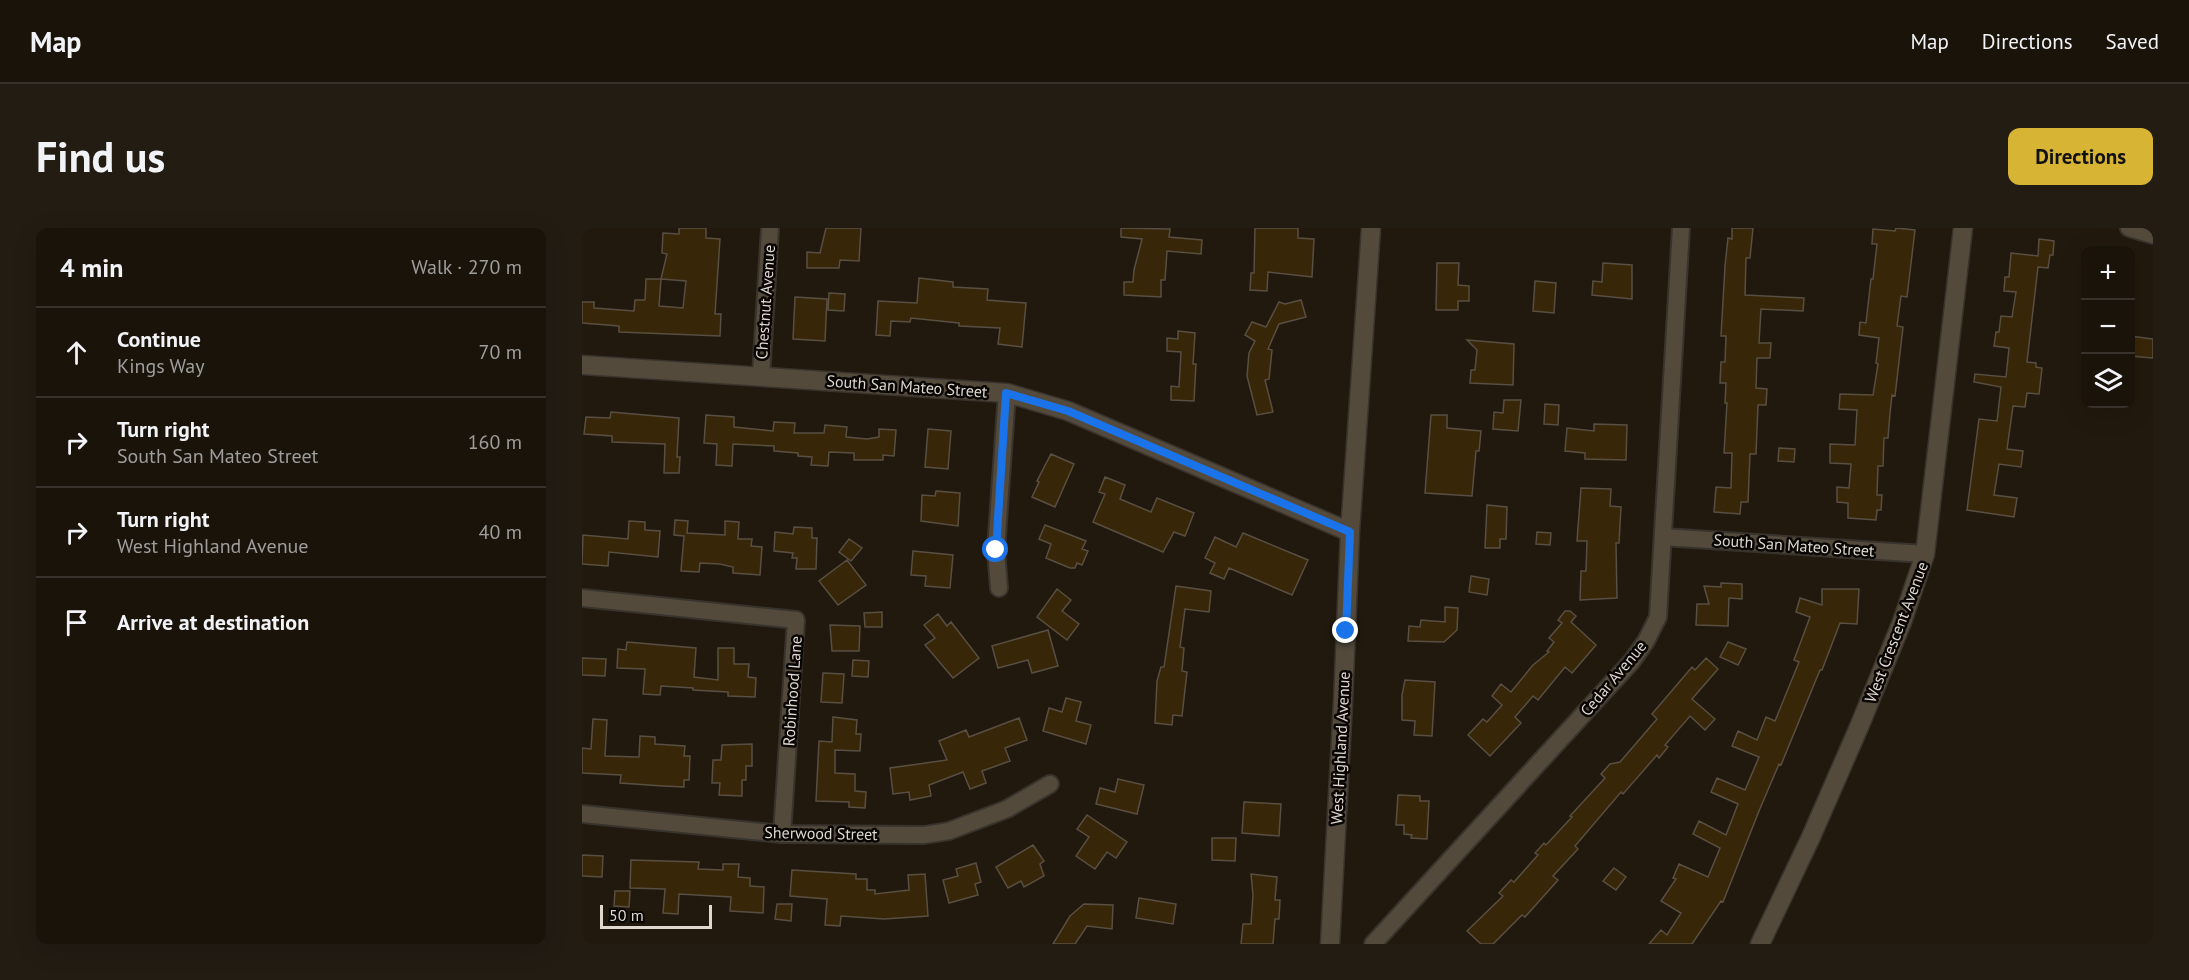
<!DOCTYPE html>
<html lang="en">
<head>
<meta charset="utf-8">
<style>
	:root { --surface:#19130a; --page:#221c13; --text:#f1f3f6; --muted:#9f9e9c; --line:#37322b; --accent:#d8b434 }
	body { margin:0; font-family:"PT Sans",sans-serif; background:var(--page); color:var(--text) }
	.controls { position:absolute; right:18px; top:18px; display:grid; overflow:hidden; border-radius:12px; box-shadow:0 6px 24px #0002 }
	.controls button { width:54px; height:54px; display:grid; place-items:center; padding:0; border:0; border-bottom:2px solid var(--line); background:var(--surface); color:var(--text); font:30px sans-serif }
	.scale { position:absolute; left:18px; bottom:15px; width:112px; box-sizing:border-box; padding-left:6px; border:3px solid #ded8d1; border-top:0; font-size:16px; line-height:21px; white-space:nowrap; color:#ded8d1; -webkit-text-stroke:4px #080503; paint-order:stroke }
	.stop { position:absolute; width:18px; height:18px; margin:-14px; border:4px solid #1a73e8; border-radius:50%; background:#fff }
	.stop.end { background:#1a73e8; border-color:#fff; box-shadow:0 2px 6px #0008 }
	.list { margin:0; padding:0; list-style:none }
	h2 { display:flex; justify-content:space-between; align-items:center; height:78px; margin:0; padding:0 24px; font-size:26px }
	h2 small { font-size:20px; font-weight:400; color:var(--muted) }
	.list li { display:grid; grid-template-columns:39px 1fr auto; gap:18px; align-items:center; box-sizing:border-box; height:90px; padding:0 24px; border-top:2px solid var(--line) }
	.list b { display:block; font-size:22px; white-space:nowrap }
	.list p { margin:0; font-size:20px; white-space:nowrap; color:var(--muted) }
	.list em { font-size:20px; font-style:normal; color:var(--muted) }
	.icon { flex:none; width:33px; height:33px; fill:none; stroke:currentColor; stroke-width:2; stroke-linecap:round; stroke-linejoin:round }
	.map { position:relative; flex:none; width:1571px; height:716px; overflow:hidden; border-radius:12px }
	header { display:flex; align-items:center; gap:36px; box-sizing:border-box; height:84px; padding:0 30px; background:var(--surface); border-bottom:2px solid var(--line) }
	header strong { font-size:28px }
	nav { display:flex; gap:33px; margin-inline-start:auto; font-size:21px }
	.intro { display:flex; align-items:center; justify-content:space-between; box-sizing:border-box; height:144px; padding:0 36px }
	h1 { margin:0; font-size:42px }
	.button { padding:15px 27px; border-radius:12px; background:var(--accent); color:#111; font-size:21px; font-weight:700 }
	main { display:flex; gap:36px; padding:0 36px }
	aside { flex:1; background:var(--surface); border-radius:12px; box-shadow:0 6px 24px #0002 }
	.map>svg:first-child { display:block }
	.building { fill:#382608; stroke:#584f42; stroke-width:1.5; fill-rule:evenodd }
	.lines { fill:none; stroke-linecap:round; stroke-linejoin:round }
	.minor-casing { stroke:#39332e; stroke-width:20 }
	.tertiary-casing { stroke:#39332e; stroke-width:21 }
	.minor { stroke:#534a3c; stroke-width:16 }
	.tertiary { stroke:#534a3c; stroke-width:18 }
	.route { stroke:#1a73e8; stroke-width:8 }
	.labels { text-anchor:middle; stroke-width:5; stroke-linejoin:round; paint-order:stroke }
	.street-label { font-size:16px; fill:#ded8d1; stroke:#080503 }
</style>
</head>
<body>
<header>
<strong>Map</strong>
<nav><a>Map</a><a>Directions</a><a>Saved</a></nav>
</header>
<div class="intro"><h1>Find us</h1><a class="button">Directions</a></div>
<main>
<aside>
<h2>4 min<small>Walk · 270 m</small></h2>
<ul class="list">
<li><svg class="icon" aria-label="ahead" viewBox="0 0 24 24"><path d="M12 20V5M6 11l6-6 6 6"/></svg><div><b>Continue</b><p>Kings Way</p></div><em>70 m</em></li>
<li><svg class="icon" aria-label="right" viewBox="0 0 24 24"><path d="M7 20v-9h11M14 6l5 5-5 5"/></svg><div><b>Turn right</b><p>South San Mateo Street</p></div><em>160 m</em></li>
<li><svg class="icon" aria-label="right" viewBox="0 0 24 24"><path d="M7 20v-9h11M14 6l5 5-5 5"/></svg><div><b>Turn right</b><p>West Highland Avenue</p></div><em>40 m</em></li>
<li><svg class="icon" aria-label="arrive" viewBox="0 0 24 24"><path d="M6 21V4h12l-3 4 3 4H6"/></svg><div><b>Arrive at destination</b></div></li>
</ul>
</aside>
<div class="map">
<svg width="1571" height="716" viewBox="0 0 1571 716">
	<rect width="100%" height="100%" fill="#21190d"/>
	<!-- building -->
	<path class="building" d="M97 0H124V10L138 11 133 86H139L138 108 37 104V98L0 95V74H12V80L52 83 53 72H63L64 51H79L85 26 80 25 81 5 97 6ZM79 51 104 53 101 80 77 78Z
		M244 0H279L277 33 258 32 257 40H225V24L238 25Z
		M539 0 588 1 587 9 620 12 619 26 585 23 583 52H579V69L542 67V54H551L552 42 560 11 539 9Z
		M673 0H716V10L732 11 730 49 686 44 685 63 668 62 669 45H672Z
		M1150 0H1171L1168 30H1164L1163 67 1222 70 1221 83 1179 81 1177 115H1189L1188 130H1175L1174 160 1185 161 1184 177H1176L1174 226H1168L1166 274H1159L1158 286 1132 284 1134 259 1149 260 1150 225H1142L1145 175H1143L1144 155H1138L1139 134H1143L1144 108H1139L1143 38 1146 10 1150 11Z
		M1314 0 1333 2 1325 69 1319 68 1315 98 1321 99 1313 168 1310 167 1308 185 1306 210H1302L1301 238H1296L1295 267H1300L1299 282H1295L1294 292 1266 290V275L1255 274V259L1267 260 1269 236 1248 235V216L1273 217 1275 182 1257 181 1258 166 1291 167 1296 136 1294 135 1297 110 1277 107 1278 94 1284 95 1289 51H1291L1295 16H1290L1291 1 1313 3Z
		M1457 11 1472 13 1471 27H1468L1466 40 1456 39 1445 134 1454 135V139L1460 140 1457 166 1445 165 1443 179 1431 178 1425 221 1441 223 1439 239 1417 236 1412 267 1435 270 1432 289 1385 282 1397 191 1415 193 1419 159 1392 154 1393 146 1424 149 1427 120 1412 118 1414 104H1417L1419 88 1430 89 1434 64 1422 63 1423 49H1427L1429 25 1456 28Z
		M855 35H877L876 57 887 58V73H876V82H854Z
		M1021 35 1050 37V71L1010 67 1011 53 1020 54Z
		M337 50 371 54V59L406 61 405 72 444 75 440 119 416 116 418 100 377 98V95L329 90 328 94 309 93 308 108 294 107 296 73 335 75Z
		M953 53 974 55 972 85 951 83Z
		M247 65 263 66 262 83 246 82Z
		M213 69 245 71 243 113 211 111Z
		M719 72 724 89 697 96 686 121 690 122 687 151 683 152 691 184 675 187 665 148 667 125 673 113 663 107 670 94 684 99 697 74 703 76Z
		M596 103 613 105 611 136H614L612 173 589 172V158L597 159 599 124 585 123V110L596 111Z
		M1548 108 1571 111V130L1548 128Z
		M885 112 932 116 931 157 888 155 889 142H893L895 122Z
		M922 172H939L936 203 911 201 912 184 921 185Z
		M963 176 977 177 976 197 962 196Z
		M29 184 97 190 95 229H98L97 245H82L83 216 30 214V208L2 206 4 189 28 190Z
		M124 187 152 189V199L191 203 192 194 213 195 212 205H242L243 197 265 199 264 209 285 211 297 209V201L314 202 312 228 301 227V232H272V225L247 224 246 238 229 237 230 229 216 228V225L192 223V218L151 216 150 238 134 237 135 216 122 215Z
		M849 187H865V200L899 203 897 223H894L890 268 843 265Z
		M1012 196 1045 197 1044 232 1003 231V225L983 223 985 200 1012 203Z
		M346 201 369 203 366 241 343 239Z
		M1197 220 1213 221 1212 234 1196 233Z
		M469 226 492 236 473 279 450 269 457 254 455 253Z
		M523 249 543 257 538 271 569 284 575 270 612 285 603 308 592 304 581 324 511 294 523 266 517 264Z
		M999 260 1029 261 1028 278 1039 279 1037 315H1034L1035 370 998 372 999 343H1004L1005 313H995Z
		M354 263 378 265 376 298 339 293 340 267 353 268Z
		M905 277 925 279 924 311H918V320H903Z
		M93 292 106 293 105 305 143 307V293L157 294 156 311H170L169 318 180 319 178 347 151 345V339L138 336 118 335 117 344 99 343 102 308 92 307Z
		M47 293 63 294V302L78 303 76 329 27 324 26 338 0 336 1 307 46 311Z
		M463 297 504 313 500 321 506 323 500 337 495 335 493 340H488L464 330 469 316 457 311Z
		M212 299 230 300V310H235L234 341H214L215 330H210L211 325 192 323 193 304 211 306Z
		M955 304 969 305 968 317 954 316Z
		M661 305 726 332 710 367 647 340 642 351 628 345 633 335 623 330 633 309 654 319Z
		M267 311 280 320 269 333 257 324Z
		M331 323 371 327 368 360 343 358 344 348 329 347Z
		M265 332 284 357 256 377 237 353Z
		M889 348 907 351 905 367 887 364Z
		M1139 355 1160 356V371L1147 370 1146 398 1114 397 1115 376H1127L1122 358 1139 359Z
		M594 358 629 363 627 384 603 381 598 419 602 420 600 443 605 444 600 488 591 487 590 497 573 495 575 453 579 439H582Z
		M475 361 489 372 480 383 497 396 485 412 455 389Z
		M1240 361H1277L1275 396 1258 395 1240 442H1238L1199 537 1197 536 1177 583 1141 674 1139 673 1110 716H1067L1079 702 1085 707 1099 685 1079 673 1094 651 1091 650 1097 636 1126 649 1138 620 1111 606 1117 593 1144 607 1156 576 1129 564 1135 550 1163 562 1177 529 1150 518 1156 503 1175 512 1184 489 1193 493 1217 434 1212 432 1228 389 1214 384 1218 370 1240 377Z
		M863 379 876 380 875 402 862 414 826 413 827 398 838 399 839 392 863 394Z
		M983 383H988L994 388 989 394 1014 417 990 445 983 439 956 472 951 468 933 489 939 495 908 528 886 507 901 491 905 494 920 477 910 468 919 456 929 464 951 437 967 424 965 423 972 414 967 410 980 395 976 392Z
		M300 384V399H283L282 385Z
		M356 386 365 398 369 394 397 430 371 450 343 417 353 410 342 397Z
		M248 397 278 398 277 423H250Z
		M466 402 476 438 450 445 446 432 416 440 410 418Z
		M45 414 114 420 112 449 136 452V420H152V436H167L166 449 174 450 173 469 146 468V464L111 462V460L79 458 78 467 61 466 63 441 35 440 36 421 44 422Z
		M1146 414 1164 421 1156 437 1138 429Z
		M0 430 24 431 23 448 0 447Z
		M1124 430 1136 441 1110 471 1133 491 1123 502 1108 488 1083 517 1086 519 1077 530 1075 527 1041 566 1039 564 993 618 996 621 971 648 976 652 943 689 940 687 911 716H899L885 703 921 668 917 665 929 652 932 654 956 627 953 625 962 615 964 617 990 589 988 588 1023 550 1019 546 1028 536 1038 534 1075 491 1070 486 1110 439 1113 442Z
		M271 432 287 433 286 449 270 448Z
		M241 445 262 446 260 475 239 474Z
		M823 452 853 454 850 508 832 507 833 493 820 492V467Z
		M484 470 499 474 494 493 509 497 504 516 461 503 467 480 480 484Z
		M251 489 275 492 274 506H279L278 523 253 522V545L273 546V563L284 564 283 580 267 579V574L234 573 237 513 250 514Z
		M437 490 445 512 423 520 428 533 400 543 404 555 388 561 381 544 347 557 349 568 328 572 327 564 311 566 308 540 365 532 357 513 384 502 387 509Z
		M11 491 25 492 23 528 57 529 58 508 73 509V516L103 518 102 528H108L107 552H102V559L81 558 38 555 39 547 0 545V520L9 521Z
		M170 516V538H164V552H160V568L137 567 138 555H130L131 532H139L140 517Z
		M536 551 562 557 555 586 514 576 518 560 533 564Z
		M816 567 838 568V573H847L845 611 829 610 830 607 822 606V597H814Z
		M662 574 699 576 697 608 660 605Z
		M505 587 545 614 534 630 525 624 513 641 494 628 507 609 495 601Z
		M630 610H654L653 633 630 632Z
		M451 617 462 633 458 636 462 648 442 659 439 653 426 660 414 639Z
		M0 627 21 628 20 649 0 648Z
		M49 632 117 634 116 641 141 642V636H157L156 649 168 650V658L182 659 181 685 148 683 149 669 97 666 96 686 81 685 83 661 48 660Z
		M394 635 399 654 393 656 396 667 367 675 361 652 376 648 374 641Z
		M1032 640 1044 649 1034 662 1021 653Z
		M210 642 274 646V651H285V662H293V666L327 662 326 647 343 646 346 688 302 691 259 688 258 698 243 697 245 671 208 668Z
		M669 646 695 649 693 672H698L697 691H693L691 716H659L661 696H669L671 667Z
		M33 663H48L47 679 32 678Z
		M557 670 594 676 591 696 554 690Z
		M195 676H210L209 693 193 691Z
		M502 676 531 677 530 701 505 698 493 716H471L488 688Z"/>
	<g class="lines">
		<defs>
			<path id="minor" d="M1547 0 1571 7
				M179 148 188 0
				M1081 309 1343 326
				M417 360 414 322 425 165
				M0 370 214 392 200 606
				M0 586 200 606 342 607 367 603 425 581 468 556
				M791 716 1050 433 1064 413 1076 389 1099 0"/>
			<path id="tertiary" d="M0 137 425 165 486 183 768 304
				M748 716 761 474 768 304 789 0
				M1178 716 1229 609 1277 499 1320 394 1343 326 1381 0"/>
		</defs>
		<!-- minor casing -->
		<use href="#minor" class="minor-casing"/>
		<!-- tertiary casing -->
		<use href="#tertiary" class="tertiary-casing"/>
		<!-- minor -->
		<use href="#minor" class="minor"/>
		<!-- tertiary -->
		<use href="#tertiary" class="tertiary"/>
	</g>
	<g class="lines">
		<!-- route -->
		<path class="route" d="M414 322 424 165 486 183 768 304 764 403"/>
	</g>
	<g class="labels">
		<!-- street labels -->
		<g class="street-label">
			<text transform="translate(183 74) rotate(-86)" y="6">Chestnut Avenue</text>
			<text transform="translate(325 158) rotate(4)" y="6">South San Mateo Street</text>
			<text transform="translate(1212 317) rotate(4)" y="6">South San Mateo Street</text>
			<text transform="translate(1314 404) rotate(-69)" y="6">West Crescent Avenue</text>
			<text transform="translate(1031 450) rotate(-50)" y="6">Cedar Avenue</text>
			<text transform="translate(210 463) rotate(-86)" y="6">Robinhood Lane</text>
			<text transform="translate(758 520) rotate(-87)" y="6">West Highland Avenue</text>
			<text transform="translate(239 605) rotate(1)" y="6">Sherwood Street</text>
		</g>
	</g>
</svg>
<div class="controls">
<button>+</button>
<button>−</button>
<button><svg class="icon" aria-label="layers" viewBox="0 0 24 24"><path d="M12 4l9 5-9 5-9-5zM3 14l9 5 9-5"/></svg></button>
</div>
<div class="scale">50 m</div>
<div class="stop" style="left:414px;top:322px"></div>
<div class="stop end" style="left:764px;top:403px"></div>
</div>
</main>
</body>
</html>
